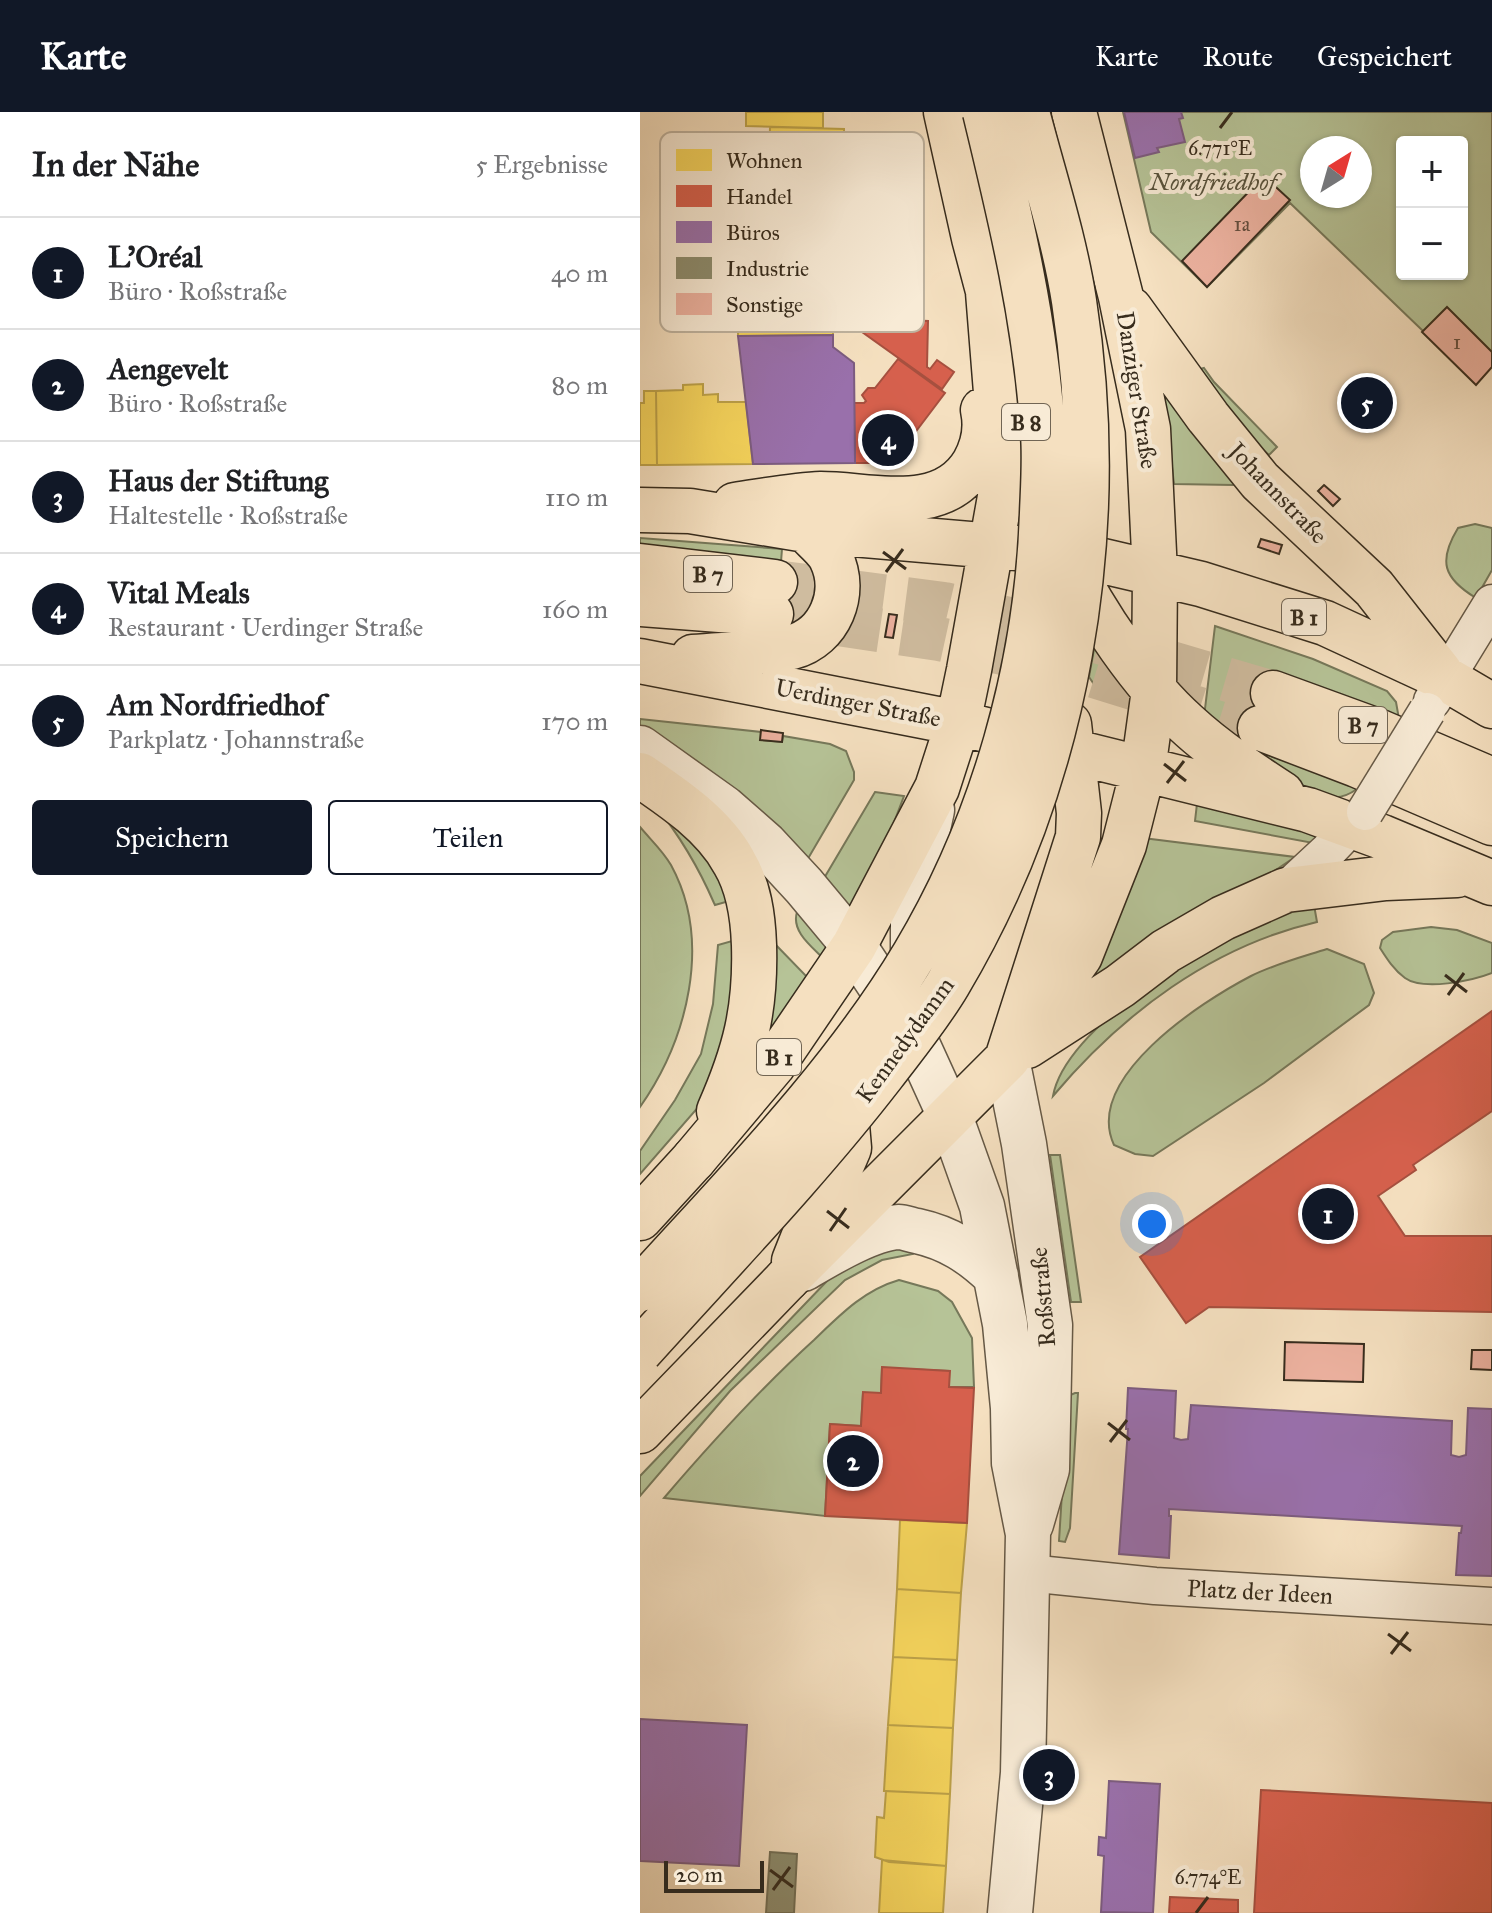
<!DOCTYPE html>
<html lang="de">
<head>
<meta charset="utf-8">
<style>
	:root { --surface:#fff; --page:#f6f6f6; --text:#202124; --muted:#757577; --line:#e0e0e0; --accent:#111827 }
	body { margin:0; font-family:"IM FELL Great Primer",serif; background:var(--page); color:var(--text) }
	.controls { position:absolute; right:24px; top:24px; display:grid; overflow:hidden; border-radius:8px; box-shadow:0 2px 6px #0004 }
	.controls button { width:72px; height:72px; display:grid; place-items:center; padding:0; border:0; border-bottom:2px solid var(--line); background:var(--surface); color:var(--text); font:40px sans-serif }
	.compass { position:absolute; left:660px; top:24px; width:72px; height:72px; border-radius:50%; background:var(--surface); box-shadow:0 2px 6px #0004; rotate:37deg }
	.scale { position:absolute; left:24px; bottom:20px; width:100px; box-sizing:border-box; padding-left:8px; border:4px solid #372c1d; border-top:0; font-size:22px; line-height:28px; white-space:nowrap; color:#372c1d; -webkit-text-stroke:6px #f8ebd6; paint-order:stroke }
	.you { position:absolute; left:512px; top:1112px; width:28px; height:28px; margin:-20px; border:6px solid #fff; border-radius:50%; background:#1a73e8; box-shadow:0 0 0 12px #1a73e833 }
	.badge { display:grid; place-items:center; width:52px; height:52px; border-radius:50%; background:var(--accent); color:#fff; font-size:26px; font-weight:700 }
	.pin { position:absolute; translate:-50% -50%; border:4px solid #fff; box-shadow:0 2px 8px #0006 }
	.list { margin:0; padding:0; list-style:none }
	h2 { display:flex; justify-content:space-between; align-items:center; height:104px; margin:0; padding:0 32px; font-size:34px }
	h2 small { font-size:26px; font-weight:400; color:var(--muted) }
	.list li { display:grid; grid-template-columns:52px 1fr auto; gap:24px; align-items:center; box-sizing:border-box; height:112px; padding:0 32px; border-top:2px solid var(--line) }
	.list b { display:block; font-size:30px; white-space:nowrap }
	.list p { margin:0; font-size:26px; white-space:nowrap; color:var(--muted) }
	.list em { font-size:26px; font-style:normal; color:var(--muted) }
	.actions { display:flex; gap:16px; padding:24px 32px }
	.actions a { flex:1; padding:18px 0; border:2px solid var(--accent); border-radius:8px; text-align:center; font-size:28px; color:var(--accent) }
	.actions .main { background:var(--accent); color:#fff }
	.map { position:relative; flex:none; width:852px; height:1801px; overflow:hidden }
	header { display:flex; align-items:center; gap:48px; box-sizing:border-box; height:112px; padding:0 40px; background:var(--accent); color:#fff }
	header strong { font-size:38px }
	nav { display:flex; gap:44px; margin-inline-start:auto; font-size:28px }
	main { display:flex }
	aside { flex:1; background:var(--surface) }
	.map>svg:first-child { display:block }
	.green { fill:#b6c397; stroke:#76785a; stroke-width:2; fill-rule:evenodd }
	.homes { fill:#f6d55c; stroke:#bda249; stroke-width:2 }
	.shops { fill:#d6604d; stroke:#a6503f; stroke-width:2 }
	.offices { fill:#9970ab; stroke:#7c5c80; stroke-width:2 }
	.industry { fill:#8c8c6e; stroke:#726f56; stroke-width:2 }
	.building { fill:#ecb19f; stroke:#372c1d; stroke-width:2 }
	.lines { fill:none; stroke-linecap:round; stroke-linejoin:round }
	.primary-tunnel { stroke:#cfbc9f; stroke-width:44; stroke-dasharray:44 22; stroke-linecap:butt }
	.minor-casing { stroke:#665946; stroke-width:39 }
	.tertiary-casing { stroke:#665946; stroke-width:47 }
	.primary-casing { stroke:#372c1d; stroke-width:47 }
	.trunk-casing { stroke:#372c1d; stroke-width:47 }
	.minor { stroke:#f8ebd6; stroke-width:36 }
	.tertiary { stroke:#f8ebd6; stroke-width:44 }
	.primary { stroke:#f5e0c0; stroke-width:44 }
	.trunk { stroke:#f5e0c0; stroke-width:44 }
	.minor-bridge-casing { stroke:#665946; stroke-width:39; stroke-linecap:butt }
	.trunk-bridge-casing { stroke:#372c1d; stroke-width:47; stroke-linecap:butt }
	.minor-bridge { stroke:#f8ebd6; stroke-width:36 }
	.trunk-bridge { stroke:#f5e0c0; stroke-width:44 }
	.ticks { fill:none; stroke:#372c1d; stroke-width:3 }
	.labels { text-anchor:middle; stroke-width:8; stroke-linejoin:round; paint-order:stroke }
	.number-label { font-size:20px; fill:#644d3e }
	.shield { fill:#f8ebd6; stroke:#716554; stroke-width:2 }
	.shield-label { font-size:22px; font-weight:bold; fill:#372c1d }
	.park-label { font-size:24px; font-style:italic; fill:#57523c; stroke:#f8ebd6 }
	.street-label { font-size:24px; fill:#372c1d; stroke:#f8ebd6 }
	.key { fill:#f8ebd6; stroke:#beb29e; stroke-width:2 }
	.key-label { font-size:22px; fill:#372c1d }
	.ticks-label { font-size:20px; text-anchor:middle; fill:#372c1d; stroke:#f8ebd6; stroke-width:8; stroke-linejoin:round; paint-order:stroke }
</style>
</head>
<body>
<header>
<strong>Karte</strong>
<nav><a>Karte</a><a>Route</a><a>Gespeichert</a></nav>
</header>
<main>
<aside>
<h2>In der Nähe<small>5 Ergebnisse</small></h2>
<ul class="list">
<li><span class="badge">1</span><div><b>L'Oréal</b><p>Büro · Roßstraße</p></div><em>40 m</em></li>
<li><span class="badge">2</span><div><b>Aengevelt</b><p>Büro · Roßstraße</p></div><em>80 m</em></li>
<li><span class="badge">3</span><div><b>Haus der Stiftung</b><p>Haltestelle · Roßstraße</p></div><em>110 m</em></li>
<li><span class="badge">4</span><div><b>Vital Meals</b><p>Restaurant · Uerdinger Straße</p></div><em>160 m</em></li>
<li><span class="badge">5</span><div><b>Am Nordfriedhof</b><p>Parkplatz · Johannstraße</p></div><em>170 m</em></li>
</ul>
<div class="actions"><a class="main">Speichern</a><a>Teilen</a></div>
</aside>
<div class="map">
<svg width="852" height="1801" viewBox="0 0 852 1801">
	<rect width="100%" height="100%" fill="#f5e0c0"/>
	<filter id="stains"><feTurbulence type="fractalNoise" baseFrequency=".0025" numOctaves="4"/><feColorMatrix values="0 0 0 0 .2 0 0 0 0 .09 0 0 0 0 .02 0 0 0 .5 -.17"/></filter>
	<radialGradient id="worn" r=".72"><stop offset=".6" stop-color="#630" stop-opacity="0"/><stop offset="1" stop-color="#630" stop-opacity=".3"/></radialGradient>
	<!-- green -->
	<path class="green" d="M483 0H852V251L835 269 650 91 567 175 511 120ZM762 30H822V162H762ZM672 36H720V84H672Z
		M564 256 574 270 637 335 629 343 605 322 561 265 560 257Z
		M522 269 596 369 593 373 534 372Z
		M835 412 852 416V458L836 486C803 466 798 449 818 416Z
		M0 426 142 437 141 450 0 435Z
		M575 514 673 547 747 579 756 590 759 607 717 677C710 682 702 686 693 685 667 684 586 623 564 605ZM746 600 706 671 614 638Z
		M456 526 479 562 467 578H458L449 565Z
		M0 607 121 620V628L142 630 143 624 190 632 206 639 214 660V668L166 750 48 647 0 614Z
		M235 680 264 684 243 739 210 805 183 768Z
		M558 683 681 721 673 731 555 709Z
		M15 693 42 705 93 788 75 793 74 791C58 754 40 724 15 693Z
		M0 715C10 727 23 739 31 753 73 830 47 928 0 995Z
		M503 726 655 745 614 773 443 876Z
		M674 793 677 810C572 834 482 902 413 984 425 917 560 834 621 810 637 803 656 799 674 793Z
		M157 800 190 833 184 847C171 834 151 819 157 800Z
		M791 815 817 818 852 831V861C832 869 783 879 765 866 754 858 747 847 740 836L742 828 753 820Z
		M99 827 90 921 61 992 0 1062V1039L35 988 61 942 73 892 78 833Z
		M134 831 171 869 125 935Z
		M687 837 724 852 734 881 729 893 624 971 513 1044 495 1042 474 1033C443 966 561 890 611 864 635 852 662 845 687 837Z
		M410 1043H420L441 1190H431Z
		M277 1131 273 1142 242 1148 205 1168 90 1279 0 1384V1364L187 1169 211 1148Z
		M259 1168 298 1179 312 1190 332 1226 334 1275H309V1259L242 1256 241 1281H223L221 1314 190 1312 185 1404 24 1386C71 1331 120 1277 174 1228 200 1203 224 1178 259 1168Z
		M435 1281H438L430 1416 425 1430 419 1429 428 1284Z"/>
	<!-- homes -->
	<path class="homes" d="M106 0H183V16L106 14Z
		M130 15 204 17V30H208L206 94 128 91Z
		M193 216V223L98 224V218Z
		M63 272V283L78 282V290H106L113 352 17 353 16 279 43 278V273Z
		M4 279H16L17 353H0V291H4Z
		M260 1408 327 1411 321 1481 257 1477Z
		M257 1477 321 1481 317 1548 253 1545Z
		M253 1545 317 1548 313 1616 248 1613Z
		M248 1613 313 1616 310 1682 244 1679Z
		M246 1679 310 1682 306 1754 249 1750 235 1745 237 1705 244 1706Z
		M242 1748 306 1754 303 1801H239Z"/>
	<!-- shops -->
	<path class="shops" d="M240 164 274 165 273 189H266V208L288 209 287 255 290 257 297 248 314 260 302 277 201 205 202 171 240 170Z
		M258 247 305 281 252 351H215L214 291H224L226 289 222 283 228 276H235Z
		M852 899V999L773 1053 776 1058 738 1084 765 1124H852V1200L569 1195 546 1211 500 1145Z
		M242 1255 310 1259 309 1275 334 1276 327 1411 185 1404 190 1312 221 1314 223 1280 241 1281Z
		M621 1678 852 1691V1801H614Z
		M530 1785 598 1788V1801H529Z"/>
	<!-- offices -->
	<path class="offices" d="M484 0H541L543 6 539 7 545 30 517 36 519 40 495 46Z
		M193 223V235L214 251 215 351 113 352 98 224Z
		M488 1276 536 1279 534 1326 541 1328 548 1327 551 1293 812 1309 811 1343 819 1345 826 1343 828 1296 852 1297V1464L816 1463 819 1421H821L822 1414 529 1397V1404H531L529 1446 479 1442 488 1317H486Z
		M0 1607 107 1613 99 1754 0 1749Z
		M469 1669 520 1672 513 1801 461 1800 464 1744 458 1743 459 1725 466 1726Z"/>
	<!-- industry -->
	<path class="industry" d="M130 1740 157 1742 154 1801H126Z"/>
	<!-- building -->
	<path class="building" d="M624 64 650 88 567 175 542 149Z
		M807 195 852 240V255L836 273 782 220Z
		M684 373 700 387 693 394 678 379Z
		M621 427 642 433 639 442 618 435Z
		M249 502 257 503 253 526 245 525Z
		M121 618 143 621 142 630 120 628Z
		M645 1230 724 1232 723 1270 644 1268Z
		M832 1238H852V1258L831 1257Z"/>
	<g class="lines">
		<!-- primary-tunnel -->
		<path class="primary-tunnel" d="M135 470 304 492 429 521 633 581
			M131 502 299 527 422 554 620 616"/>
		<defs>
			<path id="minor" d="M792 589 852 491
				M646 778 688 739 725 700
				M388 1461 515 1474 852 1494"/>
			<path id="tertiary" d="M0 636 84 696 125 732 164 774 214 834 274 925 310 1004 342 1094 365 1212 373 1296 374 1351 388 1422 383 1661 370 1801
				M273 859V804L280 753 292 698
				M367 947 384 1032 410 1213 407 1357 391 1412
				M163 1157C187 1143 231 1116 259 1115 264 1115 271 1118 277 1119 309 1126 332 1141 356 1164"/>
			<path id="primary" d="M306 0 334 126 356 209
				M490 197 568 305 620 369 734 476 800 560
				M95 393C123 389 153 383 181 382 231 382 302 405 334 351 343 335 347 317 343 298
				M0 398 50 399 166 418 424 440 561 472 685 511 806 567 852 594
				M428 447C454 501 502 572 547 612 575 638 610 661 642 682
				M0 454 135 470
				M0 492 131 502
				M53 545C86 542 120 542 152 535 190 525 208 481 191 446 186 436 174 427 166 418
				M0 549 318 611 668 698 742 725 852 771
				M633 581 740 620 852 668
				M620 616 717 653 852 711
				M0 663C34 686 74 713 94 750 109 775 113 804 114 833 116 897 105 940 79 999
				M387 934 480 874 526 839 583 806 646 778 746 766 817 763
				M367 947 440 844 484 733 503 658 514 578 515 461 508 317 481 185 434 0
				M54 1047 133 953 214 834 297 676 318 611 329 558 363 368 348 180
				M154 1149 184 1073 203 1050 209 1036 207 1013 193 984
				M147 1167 367 947 438 725 439 701 429 612"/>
			<path id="trunk" d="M0 1106 54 1047
				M0 1319 147 1167"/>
		</defs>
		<!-- minor casing -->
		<use href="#minor" class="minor-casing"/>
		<!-- tertiary casing -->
		<use href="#tertiary" class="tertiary-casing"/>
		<!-- primary casing -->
		<use href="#primary" class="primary-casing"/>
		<!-- trunk casing -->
		<use href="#trunk" class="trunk-casing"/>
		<!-- minor -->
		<use href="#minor" class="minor"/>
		<!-- tertiary -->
		<use href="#tertiary" class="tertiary"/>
		<!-- primary -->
		<use href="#primary" class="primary"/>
		<!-- trunk -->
		<use href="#trunk" class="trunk"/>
		<defs>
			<path id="minor-bridge" d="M725 700 787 599"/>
			<path id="trunk-bridge" d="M0 1177C95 1072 201 965 274 843 353 711 397 554 402 401 403 375 405 348 403 322 396 212 371 107 345 0
				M0 1239C82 1148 168 1059 243 962 265 933 289 904 308 872 429 669 470 422 434 189 424 125 403 62 387 0"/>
		</defs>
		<!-- minor-bridge casing -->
		<use href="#minor-bridge" class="minor-bridge-casing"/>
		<!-- trunk-bridge casing -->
		<use href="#trunk-bridge" class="trunk-bridge-casing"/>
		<!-- minor-bridge -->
		<use href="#minor-bridge" class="minor-bridge"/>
		<!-- trunk-bridge -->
		<use href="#trunk-bridge" class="trunk-bridge"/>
	</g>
	<!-- ticks -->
	<path class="ticks" d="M580 16 592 0M243 440 266 457M246 460 263 437M524 652 546 669M527 671 544 649M805 863 827 880M808 883 824 861M187 1099 209 1116M190 1119 206 1096M468 1311 490 1328M470 1330 487 1308M748 1522 771 1539M751 1542 768 1520M130 1758 153 1775M133 1778 150 1755M556 1801 568 1785"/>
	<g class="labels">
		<!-- number labels -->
		<g class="number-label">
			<text x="602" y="119">1a</text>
			<text x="817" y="237">1</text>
		</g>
		<!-- shield labels -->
		<g class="shield">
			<rect x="362" y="292" width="48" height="36" rx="6"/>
			<rect x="44" y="444" width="48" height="36" rx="6"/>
			<rect x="642" y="487" width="44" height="36" rx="6"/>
			<rect x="699" y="595" width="48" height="36" rx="6"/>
			<rect x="117" y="927" width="44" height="36" rx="6"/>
		</g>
		<g class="shield-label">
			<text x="386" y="318">B 8</text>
			<text x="68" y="470">B 7</text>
			<text x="664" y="513">B 1</text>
			<text x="723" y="621">B 7</text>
			<text x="139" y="953">B 1</text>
		</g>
		<!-- park labels -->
		<g class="park-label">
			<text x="573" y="78">Nordfriedhof</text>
		</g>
		<!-- street labels -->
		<g class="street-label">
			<text transform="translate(497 278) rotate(81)" y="8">Danziger Straße</text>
			<text transform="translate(638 381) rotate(46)" y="8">Johannstraße</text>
			<text transform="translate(218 591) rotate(11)" y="8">Uerdinger Straße</text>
			<text transform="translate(265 928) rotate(-54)" y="8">Kennedydamm</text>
			<text transform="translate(403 1185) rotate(-95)" y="8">Roßstraße</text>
			<text transform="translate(620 1480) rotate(3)" y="8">Platz der Ideen</text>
		</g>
	</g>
	<!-- legend -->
	<rect x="20" y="20" width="264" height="200" rx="12" class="key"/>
	<rect x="36" y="37" width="36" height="22" fill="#f6d55c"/>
	<rect x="36" y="73" width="36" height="22" fill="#d6604d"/>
	<rect x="36" y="109" width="36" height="22" fill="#9970ab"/>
	<rect x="36" y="145" width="36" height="22" fill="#8c8c6e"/>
	<rect x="36" y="181" width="36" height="22" fill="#ecb19f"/>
	<g class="key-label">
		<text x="86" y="56">Wohnen</text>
		<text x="86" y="92">Handel</text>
		<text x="86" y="128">Büros</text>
		<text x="86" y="164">Industrie</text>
		<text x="86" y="200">Sonstige</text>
	</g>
	<g class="ticks-label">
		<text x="580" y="43">6.771°E</text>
		<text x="568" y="1772">6.774°E</text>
	</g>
	<rect width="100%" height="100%" filter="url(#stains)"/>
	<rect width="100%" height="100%" fill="url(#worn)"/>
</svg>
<div class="controls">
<button>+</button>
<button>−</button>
</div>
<svg class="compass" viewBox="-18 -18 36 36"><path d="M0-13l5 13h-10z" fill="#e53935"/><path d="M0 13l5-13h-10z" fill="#757577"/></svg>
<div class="scale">20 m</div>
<div class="you"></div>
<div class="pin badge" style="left:688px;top:1102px">1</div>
<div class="pin badge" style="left:213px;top:1349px">2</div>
<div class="pin badge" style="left:409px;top:1663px">3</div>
<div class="pin badge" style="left:248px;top:328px">4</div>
<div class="pin badge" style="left:727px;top:291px">5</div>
</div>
</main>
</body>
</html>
